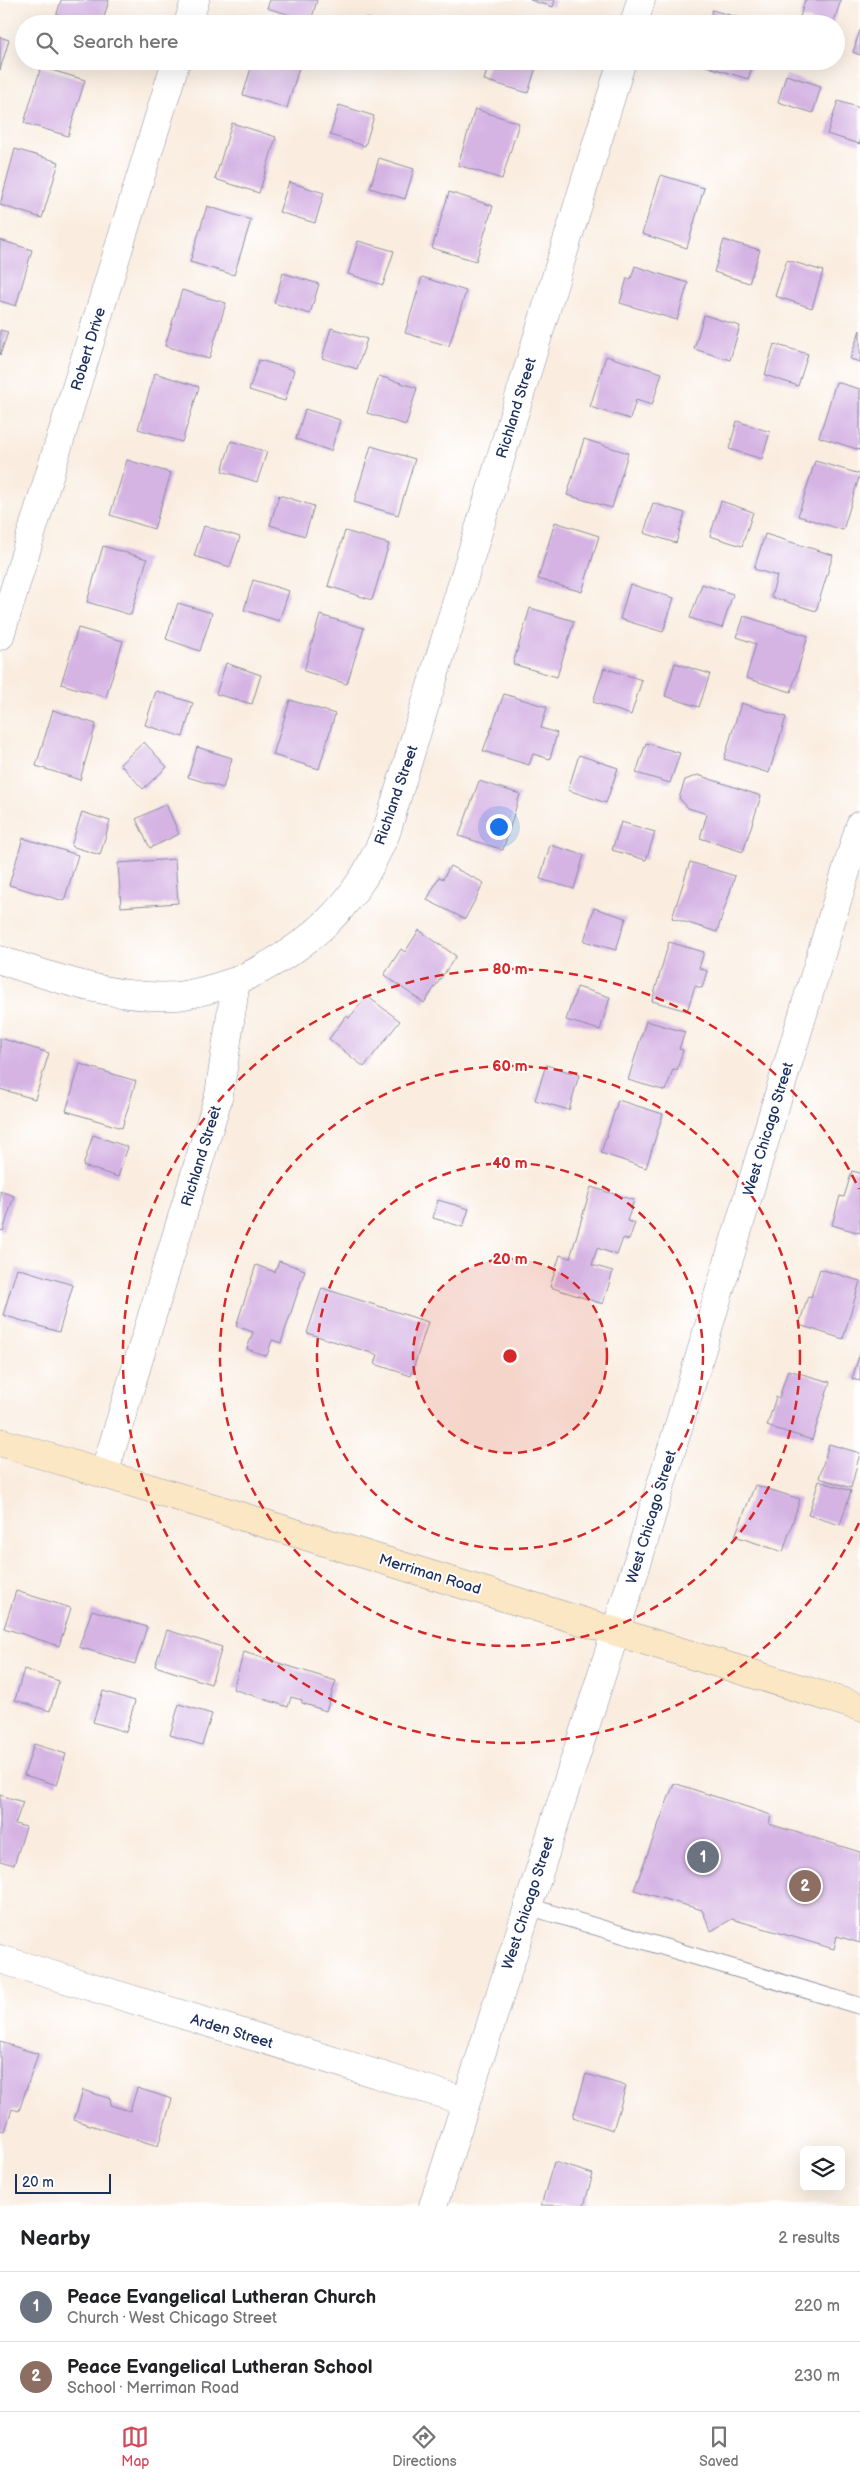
<!DOCTYPE html>
<html lang="en">
<head>
<meta charset="utf-8">
<style>
	:root { --surface:#fff; --page:#f2f2f2; --text:#202124; --muted:#757577; --line:#e0e0e0; --accent:#d1495b }
	body { margin:0; font-family:"Balsamiq Sans",sans-serif; background:var(--page); color:var(--text) }
	.controls { position:absolute; right:15px; bottom:15px; display:grid; overflow:hidden; border-radius:8px; box-shadow:0 5px 20px #0002 }
	.controls button { width:45px; height:45px; display:grid; place-items:center; padding:0; border:0; border-bottom:1px solid var(--line); background:var(--surface); color:var(--text); font:25px sans-serif }
	.scale { position:absolute; left:15px; bottom:12px; width:96px; box-sizing:border-box; padding-left:5px; border:2px solid #1b2f5e; border-top:0; font-size:14px; line-height:18px; white-space:nowrap; color:#1b2f5e; -webkit-text-stroke:4px #fff; paint-order:stroke }
	.you { position:absolute; left:498px; top:826px; width:18px; height:18px; margin:-12px; border:4px solid #fff; border-radius:50%; background:#1a73e8; box-shadow:0 0 0 8px #1a73e833 }
	.badge { display:grid; place-items:center; width:32px; height:32px; border-radius:50%; background:var(--accent); color:#fff; font-size:16px; font-weight:700 }
	.pin { position:absolute; translate:-50% -50%; border:2px solid #fff; box-shadow:0 1px 5px #0006 }
	.list { margin:0; padding:0; list-style:none }
	h2 { display:flex; justify-content:space-between; align-items:center; height:65px; margin:0; padding:0 20px; font-size:21px }
	h2 small { font-size:16px; font-weight:400; color:var(--muted) }
	.list li { display:grid; grid-template-columns:32px 1fr auto; gap:15px; align-items:center; box-sizing:border-box; height:70px; padding:0 20px; border-top:1px solid var(--line) }
	.list b { display:block; font-size:19px; white-space:nowrap }
	.list p { margin:0; font-size:16px; white-space:nowrap; color:var(--muted) }
	.list em { font-size:16px; font-style:normal; color:var(--muted) }
	.icon { flex:none; width:28px; height:28px; fill:none; stroke:currentColor; stroke-width:2; stroke-linecap:round; stroke-linejoin:round }
	.map { position:relative; flex:none; width:860px; height:2206px; overflow:hidden }
	.search { position:absolute; background:var(--surface); box-shadow:0 5px 20px #0002; left:15px; right:15px; top:15px; height:55px; display:flex; align-items:center; gap:12px; box-sizing:border-box; padding:0 18px; border-radius:28px; color:var(--muted); font-size:19px }
	.sheet { height:205px; background:var(--surface) }
	nav { display:flex; justify-content:space-around; align-items:center; box-sizing:border-box; height:70px; border-top:1px solid var(--line); background:var(--surface); font-size:14px; color:var(--muted) }
	nav a { display:grid; justify-items:center; gap:2px }
	nav .on { color:var(--accent) }
	.map>svg:first-child { display:block }
	.building { fill:#d5b4e4 }
	.lines { fill:none; stroke-linecap:round; stroke-linejoin:round }
	.lane-casing { stroke:#8a8e9f; stroke-width:18 }
	.street-casing { stroke:#8a8e9f; stroke-width:29 }
	.secondary-casing { stroke:#8a8e9f; stroke-width:29 }
	.lane { stroke:#fff; stroke-width:16 }
	.street { stroke:#fff; stroke-width:28 }
	.secondary { stroke:#fbe7c3; stroke-width:28 }
	.ring { fill:none; stroke:#d62828; stroke-width:2.5; stroke-dasharray:9 6 }
	.labels { text-anchor:middle; stroke-width:4; stroke-linejoin:round; paint-order:stroke }
	.street-label { font-size:15px; fill:#1b2f5e; stroke:#fff }
	.centre { fill:#d62828; stroke:#fff; stroke-width:2.5 }
	.ring-label { font-size:15px; text-anchor:middle; font-weight:bold; fill:#d62828; stroke:#fff; stroke-width:4; stroke-linejoin:round; paint-order:stroke }
</style>
</head>
<body>
<div class="map">
<svg width="860" height="2206" viewBox="0 0 860 2206">
	<rect width="100%" height="100%" fill="#fff"/>
	<filter id="ink" filterUnits="userSpaceOnUse"><feTurbulence type="fractalNoise" baseFrequency=".02" numOctaves="2"/><feDisplacementMap in="SourceGraphic" scale="10" xChannelSelector="R" yChannelSelector="G"/><feConvolveMatrix kernelMatrix="1 2 1 2 8 2 1 2 1" color-interpolation-filters="sRGB"/></filter>
	<filter id="wash" filterUnits="userSpaceOnUse"><feTurbulence type="fractalNoise" baseFrequency=".0096" numOctaves="4" result="noise"/><feDisplacementMap in="SourceGraphic" scale="20" xChannelSelector="R" yChannelSelector="G"/><feGaussianBlur stdDeviation="1.12" result="paint"/><feColorMatrix in="noise" values="0 0 0 0 0 0 0 0 0 0 0 0 0 0 0 0 0 1.4 0 .05"/><feComposite in="paint" operator="in"/></filter>
	<g filter="url(#wash)">
		<rect width="100%" height="100%" fill="#faede0"/>
		<g id="blocks">
			<!-- building -->
			<path class="building" d="M61 0H109L102 24H54Z
				M270 0H317L311 21 267 8Z
				M530 0H555L553 7Z
				M805 0H841L833 24H823L800 17Z
				M712 10 758 23V24H708Z
				M366 18 383 23V24H364Z
				M860 30V55L853 52Z
				M0 37 9 40 0 70Z
				M253 61H301L287 108 243 95Z
				M490 61H538L528 93 484 80Z
				M690 61H754L748 79Z
				M41 67 85 80 68 136 24 123Z
				M786 75 821 86 813 113 778 102Z
				M838 101 860 108V144L827 134Z
				M339 105 374 116 365 146 330 135Z
				M475 109 519 123 502 179 458 165Z
				M232 123 276 137 259 193 215 179Z
				M15 149 59 162 42 218 0 205Z
				M379 158 414 169 405 199 370 188Z
				M661 175 704 188 687 248 642 234Z
				M289 182 324 193 315 223 279 212Z
				M449 192 493 206 476 261 432 248Z
				M207 206 251 220 234 275 190 262Z
				M0 240 32 250 16 306 0 301Z
				M724 240 760 250 749 283 714 272Z
				M358 241 394 251 383 285 348 274Z
				M787 260 823 271 812 308 775 296Z
				M635 266 688 283 677 320 620 303 627 278 631 279Z
				M283 273 319 284 310 314 274 303Z
				M422 277 466 291 449 346 405 333Z
				M182 290 226 303 209 359 165 346Z
				M704 315 740 326 730 360 694 349Z
				M331 328 367 339 357 369 322 358Z
				M0 330 8 332 0 355Z
				M860 330V362L850 359Z
				M774 344 808 354 798 386 765 375Z
				M606 356 662 373 652 405 636 400 630 419 590 407Z
				M259 360 294 370 285 401 249 390Z
				M155 373 199 387 182 442 138 429Z
				M379 376 417 388 406 425 367 413Z
				M836 382 860 389V450L819 437Z
				M305 409 340 420 331 451 296 439Z
				M737 421 770 432 762 459 729 449Z
				M584 439 628 453 612 508 567 495Z
				M231 441 267 452 257 482 222 471Z
				M371 446 415 459 398 515 354 502Z
				M127 460 171 473 154 529 110 515Z
				M815 461 860 474 843 530 798 516Z
				M279 495 314 506 305 536 270 525Z
				M721 501 753 512 742 546 710 536Z
				M653 503 685 513 676 543 644 533Z
				M555 522 599 536 582 592 538 579Z
				M204 526 240 537 230 567 194 556Z
				M345 531 389 544 372 600 328 586Z
				M765 534 833 555 816 611 771 597 777 576 754 569Z
				M103 546 147 559 131 615 87 602Z
				M253 580 289 591 279 621 244 610Z
				M630 584 674 598 663 632 620 619Z
				M702 584 733 594 722 628 690 618Z
				M178 603 212 613 200 651 166 639Z
				M530 608 574 621 557 677 513 664Z
				M320 615 364 628 347 684 304 671Z
				M744 616 808 636 791 692 746 678 756 644 737 637Z
				M78 628 123 641 106 697 61 684Z
				M226 663 261 675 252 704 216 694Z
				M675 663 710 674 699 707 665 696Z
				M604 668 642 680 631 715 593 702Z
				M156 691 193 703 183 737 145 725Z
				M504 694 547 707 541 728 557 733 550 759 533 754 529 765 483 751Z
				M290 700 335 714 319 769 273 755Z
				M741 703 786 717 769 773 724 759Z
				M53 710 96 724 80 780 36 766Z
				M144 742 167 767 143 789 120 764Z
				M646 743 680 753 670 783 636 773Z
				M197 747 232 758 223 788 188 777Z
				M579 755 618 768 606 803 568 790Z
				M698 775 761 796 743 852 700 838 707 814 688 808 679 798 685 780Z
				M479 781 520 794 503 850 459 836Z
				M166 804 179 834 150 848 136 819Z
				M82 812 110 821 100 855 71 846Z
				M621 822 655 832 646 860 612 850Z
				M23 838 78 855 64 901 9 885Z
				M550 845 584 855 574 889 540 879Z
				M175 859 178 903 121 907 118 863Z
				M690 862 735 876 717 932 672 918Z
				M450 866 484 883 465 919 427 900 439 877 443 879Z
				M594 908 626 918 616 950 584 941Z
				M419 930 456 956 424 1003 384 975 401 949 405 952Z
				M669 942 704 952 699 968 707 971 702 988 695 986 687 1011 652 1001Z
				M577 987 610 997 600 1030 566 1020Z
				M367 996 400 1021 364 1067 329 1039 346 1016 349 1018Z
				M646 1021 685 1032 679 1049 683 1050 677 1070 673 1069 666 1091 628 1080Z
				M0 1038 49 1053 35 1099 0 1089Z
				M80 1064 136 1081 122 1128 66 1111Z
				M546 1065 579 1075 569 1110 535 1100Z
				M618 1100 663 1114 646 1168 601 1153Z
				M93 1135 128 1147 118 1177 83 1166Z
				M852 1171 860 1173V1233L832 1225 840 1196 844 1197Z
				M591 1187 634 1200 627 1221 635 1223 629 1240 623 1238 617 1255 597 1248 592 1265 613 1271 603 1304 550 1287 560 1255 570 1258Z
				M0 1191 14 1196 3 1231 0 1230Z
				M438 1200 469 1209 463 1227 433 1218Z
				M279 1261 305 1270 281 1343 272 1340 267 1356 247 1349 253 1332 236 1326 256 1265 275 1272Z
				M17 1268 73 1285 59 1332 3 1315Z
				M820 1269 860 1281 843 1339 799 1325 808 1296 811 1297Z
				M322 1288 428 1322 411 1376 375 1364 378 1355 307 1333Z
				M860 1353V1381L852 1379Z
				M788 1370 830 1382 812 1440 767 1426 776 1397 779 1398Z
				M829 1444 860 1453 851 1488 819 1478Z
				M819 1481 851 1491 840 1525 808 1515Z
				M755 1485 800 1499 783 1552 735 1536Z
				M16 1591 71 1608 59 1646 4 1628Z
				M92 1610 147 1627 135 1664 79 1647Z
				M167 1630 222 1647 211 1684 155 1666Z
				M244 1652 336 1681 326 1711 302 1703V1700L291 1697 288 1707 233 1689Z
				M24 1669 59 1681 50 1711 15 1700Z
				M103 1691 135 1701 126 1732 93 1722Z
				M179 1704 212 1714 202 1745 170 1735Z
				M34 1744 66 1754 57 1785 24 1775Z
				M674 1783 771 1815 769 1824 860 1852V1943L837 1936 834 1949 732 1919 711 1931 702 1910 634 1890Z
				M0 1795 23 1802 15 1824 26 1827 14 1865 0 1861Z
				M0 2042 38 2054 19 2111 12 2109 5 2131 0 2130Z
				M586 2074 626 2086 613 2130 573 2117Z
				M137 2088 172 2099 158 2146 74 2120 83 2090 111 2099 110 2105 130 2111Z
				M554 2162 593 2174 584 2206 541 2205Z"/>
		</g>
	</g>
	<g filter="url(#ink)">
		<use href="#blocks" fill-opacity="0" stroke="#8a8e9f" stroke-width="1"/>
		<g class="lines">
			<defs>
				<path id="lane" d="M527 1906 860 2006"/>
				<path id="street" d="M188 24 195 0
					M634 24 641 0
					M0 636 176 61
					M0 960C56 978 116 1000 176 996 197 994 217 987 236 981
					M104 1474 219 1095 236 981C287 959 333 926 363 878 372 864 379 848 386 833L622 61
					M0 1959 465 2101
					M433 2206 640 1554 860 825"/>
				<path id="secondary" d="M0 1442 860 1707"/>
			</defs>
			<!-- lane casing -->
			<use href="#lane" class="lane-casing"/>
			<!-- street casing -->
			<use href="#street" class="street-casing"/>
			<!-- secondary casing -->
			<use href="#secondary" class="secondary-casing"/>
			<!-- lane -->
			<use href="#lane" class="lane"/>
			<!-- street -->
			<use href="#street" class="street"/>
			<!-- secondary -->
			<use href="#secondary" class="secondary"/>
		</g>
	</g>
	<!-- distance rings -->
	<circle cx="510" cy="1356" r="97" fill="#d62828" fill-opacity=".12"/>
	<g class="ring">
		<circle cx="510" cy="1356" r="97"/>
		<circle cx="510" cy="1356" r="193"/>
		<circle cx="510" cy="1356" r="290"/>
		<path d="M859 1523A387 387 0 1 1 859 1189"/>
	</g>
	<g class="labels">
		<!-- street labels -->
		<g class="street-label">
			<text transform="translate(88 349) rotate(-73)" y="5">Robert Drive</text>
			<text transform="translate(516 408) rotate(-73)" y="5">Richland Street</text>
			<text transform="translate(396 795) rotate(-71)" y="5">Richland Street</text>
			<text transform="translate(768 1129) rotate(-73)" y="5">West Chicago Street</text>
			<text transform="translate(201 1156) rotate(-73)" y="5">Richland Street</text>
			<text transform="translate(651 1517) rotate(-73)" y="5">West Chicago Street</text>
			<text transform="translate(430 1574) rotate(17)" y="5">Merriman Road</text>
			<text transform="translate(528 1903) rotate(-72)" y="5">West Chicago Street</text>
			<text transform="translate(232 2031) rotate(17)" y="5">Arden Street</text>
		</g>
	</g>
	<circle cx="510" cy="1356" r="8" class="centre"/>
	<g class="ring-label">
		<text x="510" y="974">80 m</text>
		<text x="510" y="1071">60 m</text>
		<text x="510" y="1168">40 m</text>
		<text x="510" y="1264">20 m</text>
	</g>
</svg>
<div class="controls">
<button><svg class="icon" aria-label="layers" viewBox="0 0 24 24"><path d="M12 4l9 5-9 5-9-5zM3 14l9 5 9-5"/></svg></button>
</div>
<div class="scale">20 m</div>
<div class="you"></div>
<div class="pin badge" style="left:703px;top:1857px;background:#6b7280">1</div>
<div class="pin badge" style="left:805px;top:1886px;background:#8d6e63">2</div>
<div class="search"><svg class="icon" aria-label="search" viewBox="0 0 24 24"><circle cx="10" cy="10" r="6"/><path d="M15 15l6 6"/></svg>Search here</div>
</div>
<section class="sheet">
<h2>Nearby<small>2 results</small></h2>
<ul class="list">
<li><span class="badge" style="background:#6b7280">1</span><div><b>Peace Evangelical Lutheran Church</b><p>Church · West Chicago Street</p></div><em>220 m</em></li>
<li><span class="badge" style="background:#8d6e63">2</span><div><b>Peace Evangelical Lutheran School</b><p>School · Merriman Road</p></div><em>230 m</em></li>
</ul>
</section>
<nav>
<a class="on"><svg class="icon" aria-label="map" viewBox="0 0 24 24"><path d="M3 6l6-2 6 2 6-2v14l-6 2-6-2-6 2zM9 4v14M15 6v14"/></svg>Map</a>
<a><svg class="icon" aria-label="directions" viewBox="0 0 24 24"><path d="M12 3l9 9-9 9-9-9zM9 14v-3h6M13 9l2 2-2 2"/></svg>Directions</a>
<a><svg class="icon" aria-label="saved" viewBox="0 0 24 24"><path d="M7 4h10v16l-5-4-5 4z"/></svg>Saved</a>
</nav>
</body>
</html>
